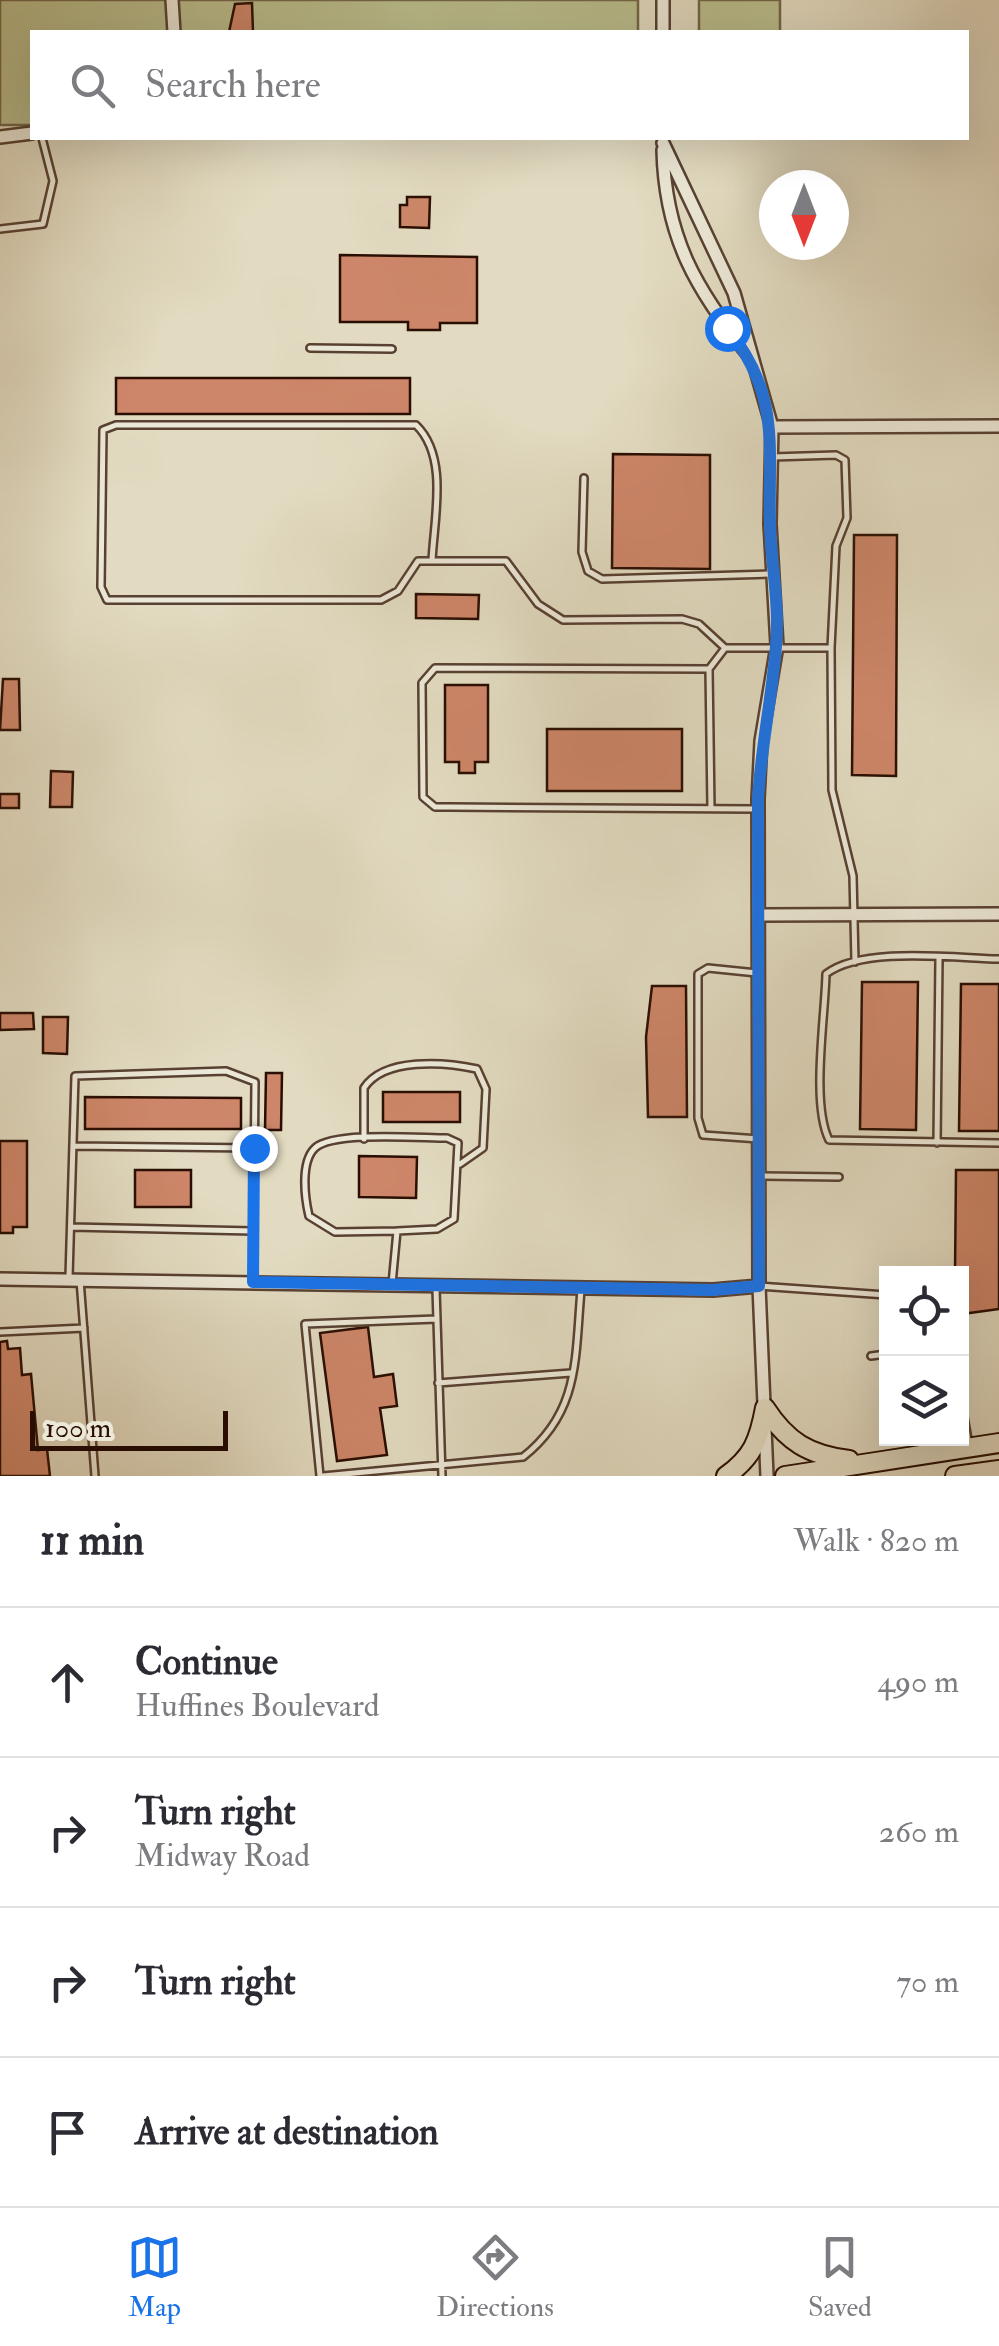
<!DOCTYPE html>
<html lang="en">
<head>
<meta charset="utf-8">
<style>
	:root { --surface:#fff; --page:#f2f2f3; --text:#2b2b33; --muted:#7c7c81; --line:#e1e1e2; --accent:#1a73e8 }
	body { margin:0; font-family:"IM FELL Double Pica",serif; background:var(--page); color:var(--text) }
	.controls { position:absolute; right:30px; bottom:30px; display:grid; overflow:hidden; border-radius:0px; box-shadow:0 10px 40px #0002 }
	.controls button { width:90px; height:90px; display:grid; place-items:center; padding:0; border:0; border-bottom:2px solid var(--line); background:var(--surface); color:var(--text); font:50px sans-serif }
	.compass { position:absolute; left:759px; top:170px; width:90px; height:90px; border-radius:50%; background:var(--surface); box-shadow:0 10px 40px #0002; rotate:180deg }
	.scale { position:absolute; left:30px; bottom:25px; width:198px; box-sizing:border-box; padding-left:10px; border:5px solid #2a0e03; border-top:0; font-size:28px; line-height:35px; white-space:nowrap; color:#2a0e03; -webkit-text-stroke:8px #ece8d7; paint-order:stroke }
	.stop { position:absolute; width:30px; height:30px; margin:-22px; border:8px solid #1a73e8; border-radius:50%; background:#fff }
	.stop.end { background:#1a73e8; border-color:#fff; box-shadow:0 2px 10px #0008 }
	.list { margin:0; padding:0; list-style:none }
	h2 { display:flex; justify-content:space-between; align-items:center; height:130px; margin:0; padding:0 40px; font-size:42px }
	h2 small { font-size:32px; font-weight:400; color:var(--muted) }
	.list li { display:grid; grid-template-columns:65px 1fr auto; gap:30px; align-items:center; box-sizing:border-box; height:150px; padding:0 40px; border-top:2px solid var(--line) }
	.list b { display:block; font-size:38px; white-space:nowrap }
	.list p { margin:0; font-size:32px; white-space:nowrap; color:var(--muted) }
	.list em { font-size:32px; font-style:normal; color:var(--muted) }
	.icon { flex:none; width:55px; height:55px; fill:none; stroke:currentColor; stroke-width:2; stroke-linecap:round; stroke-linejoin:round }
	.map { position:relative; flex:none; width:999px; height:1476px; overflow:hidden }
	.search { position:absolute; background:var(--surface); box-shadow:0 10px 40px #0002; left:30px; right:30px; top:30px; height:110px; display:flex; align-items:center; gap:25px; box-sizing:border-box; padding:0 35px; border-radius:0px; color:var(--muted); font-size:38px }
	.sheet { height:730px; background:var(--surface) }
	nav { display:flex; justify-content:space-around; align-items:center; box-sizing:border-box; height:140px; border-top:2px solid var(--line); background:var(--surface); font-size:28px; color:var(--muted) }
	nav a { display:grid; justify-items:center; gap:5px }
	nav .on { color:var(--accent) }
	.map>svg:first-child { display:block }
	.green { fill:#babe8e; stroke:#726648; stroke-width:2.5 }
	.building { fill:#cd8669; stroke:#2a0e03; stroke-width:2.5 }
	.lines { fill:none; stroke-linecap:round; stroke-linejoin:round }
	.lane-casing { stroke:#584132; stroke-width:10 }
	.street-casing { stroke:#584132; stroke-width:16 }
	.primary-casing { stroke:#2a0e03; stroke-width:22 }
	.lane { stroke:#ece8d7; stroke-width:5 }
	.street { stroke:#ece8d7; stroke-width:11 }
	.primary { stroke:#e2dbc1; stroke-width:18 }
	.route { stroke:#1a73e8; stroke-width:12 }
</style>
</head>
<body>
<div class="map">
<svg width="999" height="1476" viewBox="0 0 999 1476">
	<rect width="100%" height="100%" fill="#e2dbc1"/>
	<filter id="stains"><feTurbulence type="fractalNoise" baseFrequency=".002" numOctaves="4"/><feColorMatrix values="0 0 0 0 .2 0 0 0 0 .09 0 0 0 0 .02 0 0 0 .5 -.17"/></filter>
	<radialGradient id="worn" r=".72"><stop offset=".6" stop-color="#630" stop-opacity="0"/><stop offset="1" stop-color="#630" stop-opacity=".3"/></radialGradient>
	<!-- green -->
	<path class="green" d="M0 0H638V32H32V125H0Z
		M699 0H780V32H699Z"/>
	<!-- building -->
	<path class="building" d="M252 3 253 32H229L235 4Z
		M407 197H430L429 228 400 227V205H407Z
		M340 255 477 257V323H440V330H408V322H340Z
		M116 378H410V414H116Z
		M613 454 710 455V569L612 568Z
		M854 535H897L896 776 852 775Z
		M416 594 479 595 478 619 416 618Z
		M3 679H19L20 730H0Z
		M445 685H488V762H475V773H459V762H445Z
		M547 729H682V791H547Z
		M51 771 73 772 72 807H50Z
		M0 794H19V808H0Z
		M862 982H918L916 1130 860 1129Z
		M961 984H999V1131H959Z
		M652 986H686L687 1117H648L646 1037Z
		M0 1013H33L34 1029 0 1030Z
		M43 1017H68L67 1054 43 1053Z
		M266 1073H282L281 1130H265Z
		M383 1092H460V1122H383Z
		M85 1097 241 1098V1129H85Z
		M0 1141H27V1227H13V1233H0Z
		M359 1156 417 1157 416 1198 359 1197Z
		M135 1170H191V1207H135Z
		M956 1170H999V1309L962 1314V1274H955Z
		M368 1327 374 1377 393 1374 397 1406 380 1408 387 1455 337 1461 320 1333Z
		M7 1341 8 1349 20 1348 22 1375 31 1374 38 1450 47 1449 50 1476H0V1342Z"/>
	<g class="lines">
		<defs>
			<path id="lane" d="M0 229 43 224 53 181 42 138
				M310 348 392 349
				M772 457 836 455 845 460 847 518 836 546 831 648 832 790 853 876 855 962
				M584 478 582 552 588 571 602 579 769 574
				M432 561C434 518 449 457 416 425H116L103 430 101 587 107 600H381L398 591 418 561H506L538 604 563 620 682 619 699 624 725 648H831
				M725 648 709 669 435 668 422 683 423 797 435 807H450L755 809
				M709 669 711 809
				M999 959C954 958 862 946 826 974 825 1017 811 1104 829 1140L999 1143
				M757 973 708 968 698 974V1118L703 1135 759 1139
				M364 1139V1088C384 1057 445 1062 477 1069L486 1089 483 1148 460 1164
				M937 1143 939 958
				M73 1146 254 1148
				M762 1176 839 1177
				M71 1227 253 1231
				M69 1277 75 1076 226 1071 255 1082 253 1282
				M80 1280 95 1476
				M392 1284 397 1231 437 1229 454 1219 458 1143 447 1138C419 1138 334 1131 315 1148 300 1162 305 1199 309 1216L335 1232 397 1231
				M760 1286 886 1295
				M436 1289 442 1476
				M0 1332 84 1328
				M871 1356 886 1354
				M438 1383 571 1373
				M962 1406 969 1445
				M320 1476 305 1324 436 1319
				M323 1476 523 1457C580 1412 575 1358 581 1290"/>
			<path id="street" d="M172 0 174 32
				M663 32V0
				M0 137 32 133
				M663 143 734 293 772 427 770 524 777 646 761 741 758 799 759 1286 767 1476
				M663 150C665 237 696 290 750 357
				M772 427 999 426
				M760 915 999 914
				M0 1279 713 1290 759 1286"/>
			<path id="primary" d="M765 1408C787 1442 809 1455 849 1460
				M726 1476C753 1457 759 1440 765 1408
				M785 1476 999 1443
				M955 1476 999 1470"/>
		</defs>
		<!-- lane casing -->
		<use href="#lane" class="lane-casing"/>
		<!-- street casing -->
		<use href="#street" class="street-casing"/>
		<!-- primary casing -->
		<use href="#primary" class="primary-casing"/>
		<!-- lane -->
		<use href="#lane" class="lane"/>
		<!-- street -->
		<use href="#street" class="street"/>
		<!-- primary -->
		<use href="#primary" class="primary"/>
	</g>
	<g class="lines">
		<!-- route -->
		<path class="route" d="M254 1148 253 1282 713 1290 759 1286 758 799C761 747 772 698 776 646 780 606 771 564 770 524 768 444 781 395 727 328"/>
	</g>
	<rect width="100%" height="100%" filter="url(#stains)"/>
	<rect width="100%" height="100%" fill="url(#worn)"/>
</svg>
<div class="controls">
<button><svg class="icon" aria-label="locate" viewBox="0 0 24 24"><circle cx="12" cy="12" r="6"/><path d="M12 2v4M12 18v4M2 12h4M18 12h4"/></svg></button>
<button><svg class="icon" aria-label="layers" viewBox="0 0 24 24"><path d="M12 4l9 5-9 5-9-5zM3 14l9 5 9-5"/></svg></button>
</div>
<svg class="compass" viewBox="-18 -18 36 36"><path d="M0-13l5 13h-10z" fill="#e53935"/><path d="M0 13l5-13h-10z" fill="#7c7c81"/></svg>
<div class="scale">100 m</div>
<div class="stop" style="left:727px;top:328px"></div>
<div class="stop end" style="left:254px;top:1148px"></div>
<div class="search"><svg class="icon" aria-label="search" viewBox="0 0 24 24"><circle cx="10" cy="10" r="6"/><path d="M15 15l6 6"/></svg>Search here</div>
</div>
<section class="sheet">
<h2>11 min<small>Walk · 820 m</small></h2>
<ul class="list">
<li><svg class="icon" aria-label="ahead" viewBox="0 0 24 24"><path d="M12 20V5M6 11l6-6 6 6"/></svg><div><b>Continue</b><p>Huffines Boulevard</p></div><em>490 m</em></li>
<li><svg class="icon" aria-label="right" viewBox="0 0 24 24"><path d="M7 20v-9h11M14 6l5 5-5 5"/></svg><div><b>Turn right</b><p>Midway Road</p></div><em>260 m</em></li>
<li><svg class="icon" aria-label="right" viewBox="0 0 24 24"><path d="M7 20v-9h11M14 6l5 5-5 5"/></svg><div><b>Turn right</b></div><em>70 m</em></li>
<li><svg class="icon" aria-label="arrive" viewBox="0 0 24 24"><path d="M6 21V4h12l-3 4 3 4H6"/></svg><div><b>Arrive at destination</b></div></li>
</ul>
</section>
<nav>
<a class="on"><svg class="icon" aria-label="map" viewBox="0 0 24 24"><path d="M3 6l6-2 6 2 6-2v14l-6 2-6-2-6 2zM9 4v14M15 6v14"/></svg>Map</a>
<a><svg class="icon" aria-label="directions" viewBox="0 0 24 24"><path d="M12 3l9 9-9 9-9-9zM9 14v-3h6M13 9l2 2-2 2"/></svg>Directions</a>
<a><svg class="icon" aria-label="saved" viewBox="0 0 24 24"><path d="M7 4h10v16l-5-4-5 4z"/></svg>Saved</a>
</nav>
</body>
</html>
